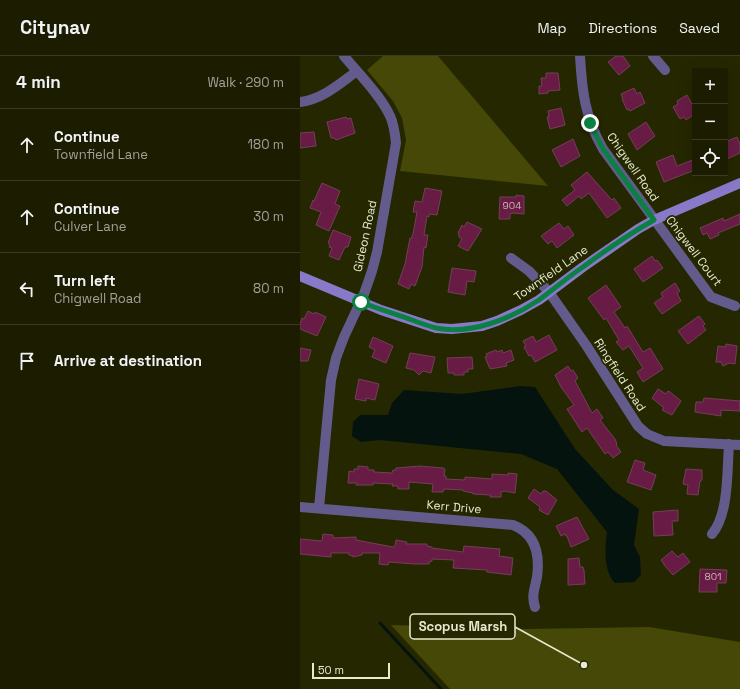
<!DOCTYPE html>
<html lang="en">
<head>
<meta charset="utf-8">
<style>
	:root { --surface:#1c1d00; --page:#25260a; --text:#f1f3f6; --muted:#a0a299; --line:#3a3b22 }
	body { margin:0; font-family:"Space Grotesk",sans-serif; background:var(--page); color:var(--text) }
	.controls { position:absolute; right:12px; top:12px; display:grid; overflow:hidden; border-radius:0px; box-shadow:0 4px 16px #0002 }
	.controls button { width:36px; height:36px; display:grid; place-items:center; padding:0; border:0; border-bottom:1px solid var(--line); background:var(--surface); color:var(--text); font:20px sans-serif }
	.scale { position:absolute; left:12px; bottom:10px; width:78px; box-sizing:border-box; padding-left:4px; border:2px solid #e7eace; border-top:0; font-size:11px; line-height:14px; white-space:nowrap; color:#e7eace; -webkit-text-stroke:3px #252700; paint-order:stroke }
	.stop { position:absolute; width:12px; height:12px; margin:-9px; border:3px solid #0b8043; border-radius:50%; background:#fff }
	.stop.end { background:#0b8043; border-color:#fff; box-shadow:0 1px 4px #0008 }
	.list { margin:0; padding:0; list-style:none }
	h2 { display:flex; justify-content:space-between; align-items:center; height:52px; margin:0; padding:0 16px; font-size:17px }
	h2 small { font-size:13px; font-weight:400; color:var(--muted) }
	.list li { display:grid; grid-template-columns:26px 1fr auto; gap:12px; align-items:center; box-sizing:border-box; height:72px; padding:0 16px; border-top:1px solid var(--line) }
	.list b { display:block; font-size:15px; white-space:nowrap }
	.list p { margin:0; font-size:13px; white-space:nowrap; color:var(--muted) }
	.list em { font-size:13px; font-style:normal; color:var(--muted) }
	.icon { flex:none; width:22px; height:22px; fill:none; stroke:currentColor; stroke-width:2; stroke-linecap:round; stroke-linejoin:round }
	.map { position:relative; flex:none; width:440px; height:633px; overflow:hidden }
	header { display:flex; align-items:center; gap:24px; box-sizing:border-box; height:56px; padding:0 20px; background:var(--surface); border-bottom:1px solid var(--line) }
	header strong { font-size:19px }
	nav { display:flex; gap:22px; margin-inline-start:auto; font-size:14px }
	main { display:flex }
	aside { flex:1; background:var(--surface) }
	.map>svg:first-child { display:block }
	.green { fill:#454806 }
	.water { fill:#05130e }
	.lines { fill:none; stroke-linecap:round; stroke-linejoin:round }
	.stream { stroke:#05130e; stroke-width:3 }
	.building { fill:#681c45; stroke:#714056 }
	.street { stroke:#645b8d; stroke-width:10 }
	.secondary { stroke:#8979c9; stroke-width:10 }
	.route { stroke:#0b8043; stroke-width:5 }
	.labels { text-anchor:middle; stroke-width:3.5; stroke-linejoin:round; paint-order:stroke }
	.number-label { font-size:10px; fill:#c7b6ac }
	.street-label { font-size:12px; fill:#e7eace; stroke:#252700 }
	.leader { fill:none; stroke:#e7eace; stroke-width:1.5 }
	.callout-dot { fill:#e7eace; stroke:#252700; stroke-width:1.5 }
	.callout { fill:#252700; stroke:#e7eace; stroke-width:1.5 }
	.callout-label { font-size:13px; text-anchor:middle; font-weight:bold; fill:#e7eace }
</style>
</head>
<body>
<header>
<strong>Citynav</strong>
<nav><a>Map</a><a>Directions</a><a>Saved</a></nav>
</header>
<main>
<aside>
<h2>4 min<small>Walk · 290 m</small></h2>
<ul class="list">
<li><svg class="icon" aria-label="ahead" viewBox="0 0 24 24"><path d="M12 20V5M6 11l6-6 6 6"/></svg><div><b>Continue</b><p>Townfield Lane</p></div><em>180 m</em></li>
<li><svg class="icon" aria-label="ahead" viewBox="0 0 24 24"><path d="M12 20V5M6 11l6-6 6 6"/></svg><div><b>Continue</b><p>Culver Lane</p></div><em>30 m</em></li>
<li><svg class="icon" aria-label="left" viewBox="0 0 24 24"><path d="M17 20v-9H6M10 6l-5 5 5 5"/></svg><div><b>Turn left</b><p>Chigwell Road</p></div><em>80 m</em></li>
<li><svg class="icon" aria-label="arrive" viewBox="0 0 24 24"><path d="M6 21V4h12l-3 4 3 4H6"/></svg><div><b>Arrive at destination</b></div></li>
</ul>
</aside>
<div class="map">
<svg width="440" height="633" viewBox="0 0 440 633">
	<rect width="100%" height="100%" fill="#252700"/>
	<!-- green -->
	<path class="green" d="M83 0H138L248 130 100 115 106 84 102 62 93 45 67 14Z
		M91 569 226 573 349 571 440 586V633H150Z"/>
	<!-- water -->
	<path class="water" d="M220 330 235 331 275 393 313 434 339 453 334 489 340 501 341 519 334 526 315 527C303 514 305 492 307 476L257 413 221 398 80 384 61 386 52 380 53 366 60 359H88L92 347 104 334 162 338Z"/>
	<g class="lines">
		<!-- stream -->
		<path class="stream" d="M80 567 141 633"/>
	</g>
	<!-- building -->
	<path class="building" d="M316 0H323L330 10 319 19 308 6Z
		M246 17H258L260 34 248 35V37L239 38V30H242L241 22H246Z
		M334 32 337 38 340 36 345 47 330 55 329 53 327 54 322 43H323L321 38Z
		M387 39 395 54V58L386 64 384 61 380 63 373 51 378 48 377 45Z
		M261 52 265 69 250 73 247 61H249L248 55Z
		M46 61 47 63 51 62 55 77 36 84 34 82H31L27 66Z
		M346 66 355 80 337 94 328 78Z
		M14 76 16 90 0 92V77Z
		M437 81 440 88V97L425 104V86Z
		M273 83 280 100 261 111 252 94Z
		M373 99 377 110 395 103V114L364 126 356 106Z
		M287 116 312 144 314 142 321 152 307 162 289 137 281 143 279 140 267 150 262 144 275 134 271 129Z
		M22 127 40 135 35 148 40 150 29 175 16 169 21 156 10 152 13 144 14 145Z
		M125 132 142 135 137 159 129 158V161L127 160 124 179H128L126 192 124 191 122 211 115 230 111 228 109 233 98 228 105 208 110 182 111 183 113 178 117 156H113L115 145 122 146Z
		M216 139 224 140V158L213 157 210 158V163H199L200 141H216Z
		M440 158V168L418 177 419 179 410 183 407 177 403 179 400 172 423 162 424 165Z
		M167 166 182 173 168 195 158 190 162 183 159 181V178L158 177 162 169 164 171Z
		M259 167 264 173 268 170 274 179 257 192 252 185 248 188 241 180Z
		M33 174 51 181 48 191H45L39 204 29 200 32 192 29 191 30 189 28 187Z
		M352 200 355 205 357 204 363 212 343 226 334 213Z
		M152 212 176 215 174 226 167 225 165 239 148 236Z
		M375 227 380 235 377 237 381 245 362 258 354 247 363 241 361 237Z
		M306 229 321 251 314 256 325 272 327 270 343 296 350 292 363 313 343 326 337 316 343 312 329 290 323 294 316 286 319 284 306 262 304 264 288 242Z
		M8 255 14 258 15 256 26 261 17 280 0 273V268L2 262 4 263Z
		M399 260 405 268 403 270 406 274 388 288 378 275Z
		M249 279 257 294 235 306 231 299 229 300 224 291 226 290 223 285 233 280 236 286Z
		M73 281 93 290 86 307 72 301 75 294 69 291Z
		M426 288 437 290 435 308 429 307 423 310 421 306H416L418 290 425 291Z
		M0 292 11 294 8 305H0Z
		M196 294 197 296 202 294 203 297 211 294 214 304 206 307 207 310 190 313 185 301 187 300 186 298Z
		M110 297 135 301 131 317 123 315 119 319 114 314 106 312Z
		M172 301 173 313H168V316H164V319H154V317H148L147 302Z
		M268 310 271 315 273 314 278 322 275 325 292 357 297 353 303 362 300 364 315 383 317 388 316 389 321 396 313 402 308 396 305 398 287 372 282 376 267 353 274 349 261 331 255 319Z
		M59 323 79 328 75 344 66 342V345L55 343Z
		M358 333 366 338 368 335 370 336 381 345 372 359 362 354 364 352 352 342Z
		M404 342 440 345V355L421 354V360L395 356 396 346H403Z
		M335 404 345 407 343 414 356 419 351 434 327 426Z
		M58 410 68 411V414H74V416L92 417 93 414H96V412L120 410 143 412 145 413 144 420H146V423L165 424V421L192 423V418L208 419V417L217 418 215 437 204 435 201 436V441H190L191 439 173 438V437L163 435V434L144 433 143 436H132L133 428 109 426V433H98V430H92L93 428 73 427V429H56L57 427H48L49 415 54 416V413H58Z
		M386 413 402 414V424L400 425 398 439 387 438 388 429 383 428Z
		M234 433 241 438 243 435H246L257 444 248 459 239 454 240 451 228 442Z
		M378 454V465H372L373 479 354 480 353 456Z
		M277 461 289 483 271 491 267 480H266L265 478 261 480 256 470Z
		M23 478 33 479V482L56 481V484L93 491 95 490 96 484 107 486 106 488H127V490L132 491V492L163 496 164 490 200 493 199 500 213 502 211 519 187 516V514L153 512 154 504 132 503V505L129 506V508H114L89 506 88 509 79 508 80 497H62V499L53 501V500L49 499V497H31V501L0 498V483L22 485Z
		M372 495 378 501 383 497 390 506 373 519 364 509V508L361 504Z
		M279 502 280 511H283L284 514 285 528 268 529V503Z
		M400 513 427 514 426 527H417V536H399Z"/>
	<g class="lines">
		<!-- street -->
		<path class="street" d="M280 0C282 35 285 62 303 93L411 241 435 250
			M353 0 365 14
			M0 46C23 43 39 28 57 15
			M211 202 229 215 249 236 286 289 338 370 347 378 364 385 440 389
			M0 451 213 469C236 478 240 499 237 521 235 532 231 540 235 551
			M19 452 31 324 36 302 44 281 64 238 72 215 77 196 96 87C95 78 94 68 90 60 81 40 58 17 44 0
			M412 478C429 458 427 415 429 388"/>
		<!-- secondary -->
		<path class="secondary" d="M0 220 81 254 136 272 152 273 182 270 197 265 221 254 239 244 283 211 338 173 354 164 440 127"/>
	</g>
	<g class="lines">
		<!-- route -->
		<path class="route" d="M61 246C78 253 95 258 112 264 120 267 128 270 136 272 171 279 210 263 239 244 254 233 268 221 283 211 306 194 329 178 354 164L303 93 290 67"/>
	</g>
	<g class="labels">
		<!-- number labels -->
		<g class="number-label">
			<text x="212" y="153">904</text>
			<text x="413" y="524">801</text>
		</g>
		<!-- street labels -->
		<g class="street-label">
			<text transform="translate(333 111) rotate(55)" y="4">Chigwell Road</text>
			<text transform="translate(65 180) rotate(-78)" y="4">Gideon Road</text>
			<text transform="translate(394 195) rotate(53)" y="4">Chigwell Court</text>
			<text transform="translate(251 217) rotate(-35)" y="4">Townfield Lane</text>
			<text transform="translate(320 319) rotate(57)" y="4">Ringfield Road</text>
			<text transform="translate(154 451) rotate(5)" y="4">Kerr Drive</text>
		</g>
	</g>
	<!-- callouts -->
	<path class="leader" d="M284 609L215 571"/>
	<circle class="callout-dot" cx="284" cy="609" r="4"/>
	<rect class="callout" x="110" y="558" width="105" height="25" rx="4"/>
	<g class="callout-label">
		<text x="163" y="575">Scopus Marsh</text>
	</g>
</svg>
<div class="controls">
<button>+</button>
<button>−</button>
<button><svg class="icon" aria-label="locate" viewBox="0 0 24 24"><circle cx="12" cy="12" r="6"/><path d="M12 2v4M12 18v4M2 12h4M18 12h4"/></svg></button>
</div>
<div class="scale">50 m</div>
<div class="stop" style="left:61px;top:246px"></div>
<div class="stop end" style="left:290px;top:67px"></div>
</div>
</main>
</body>
</html>
